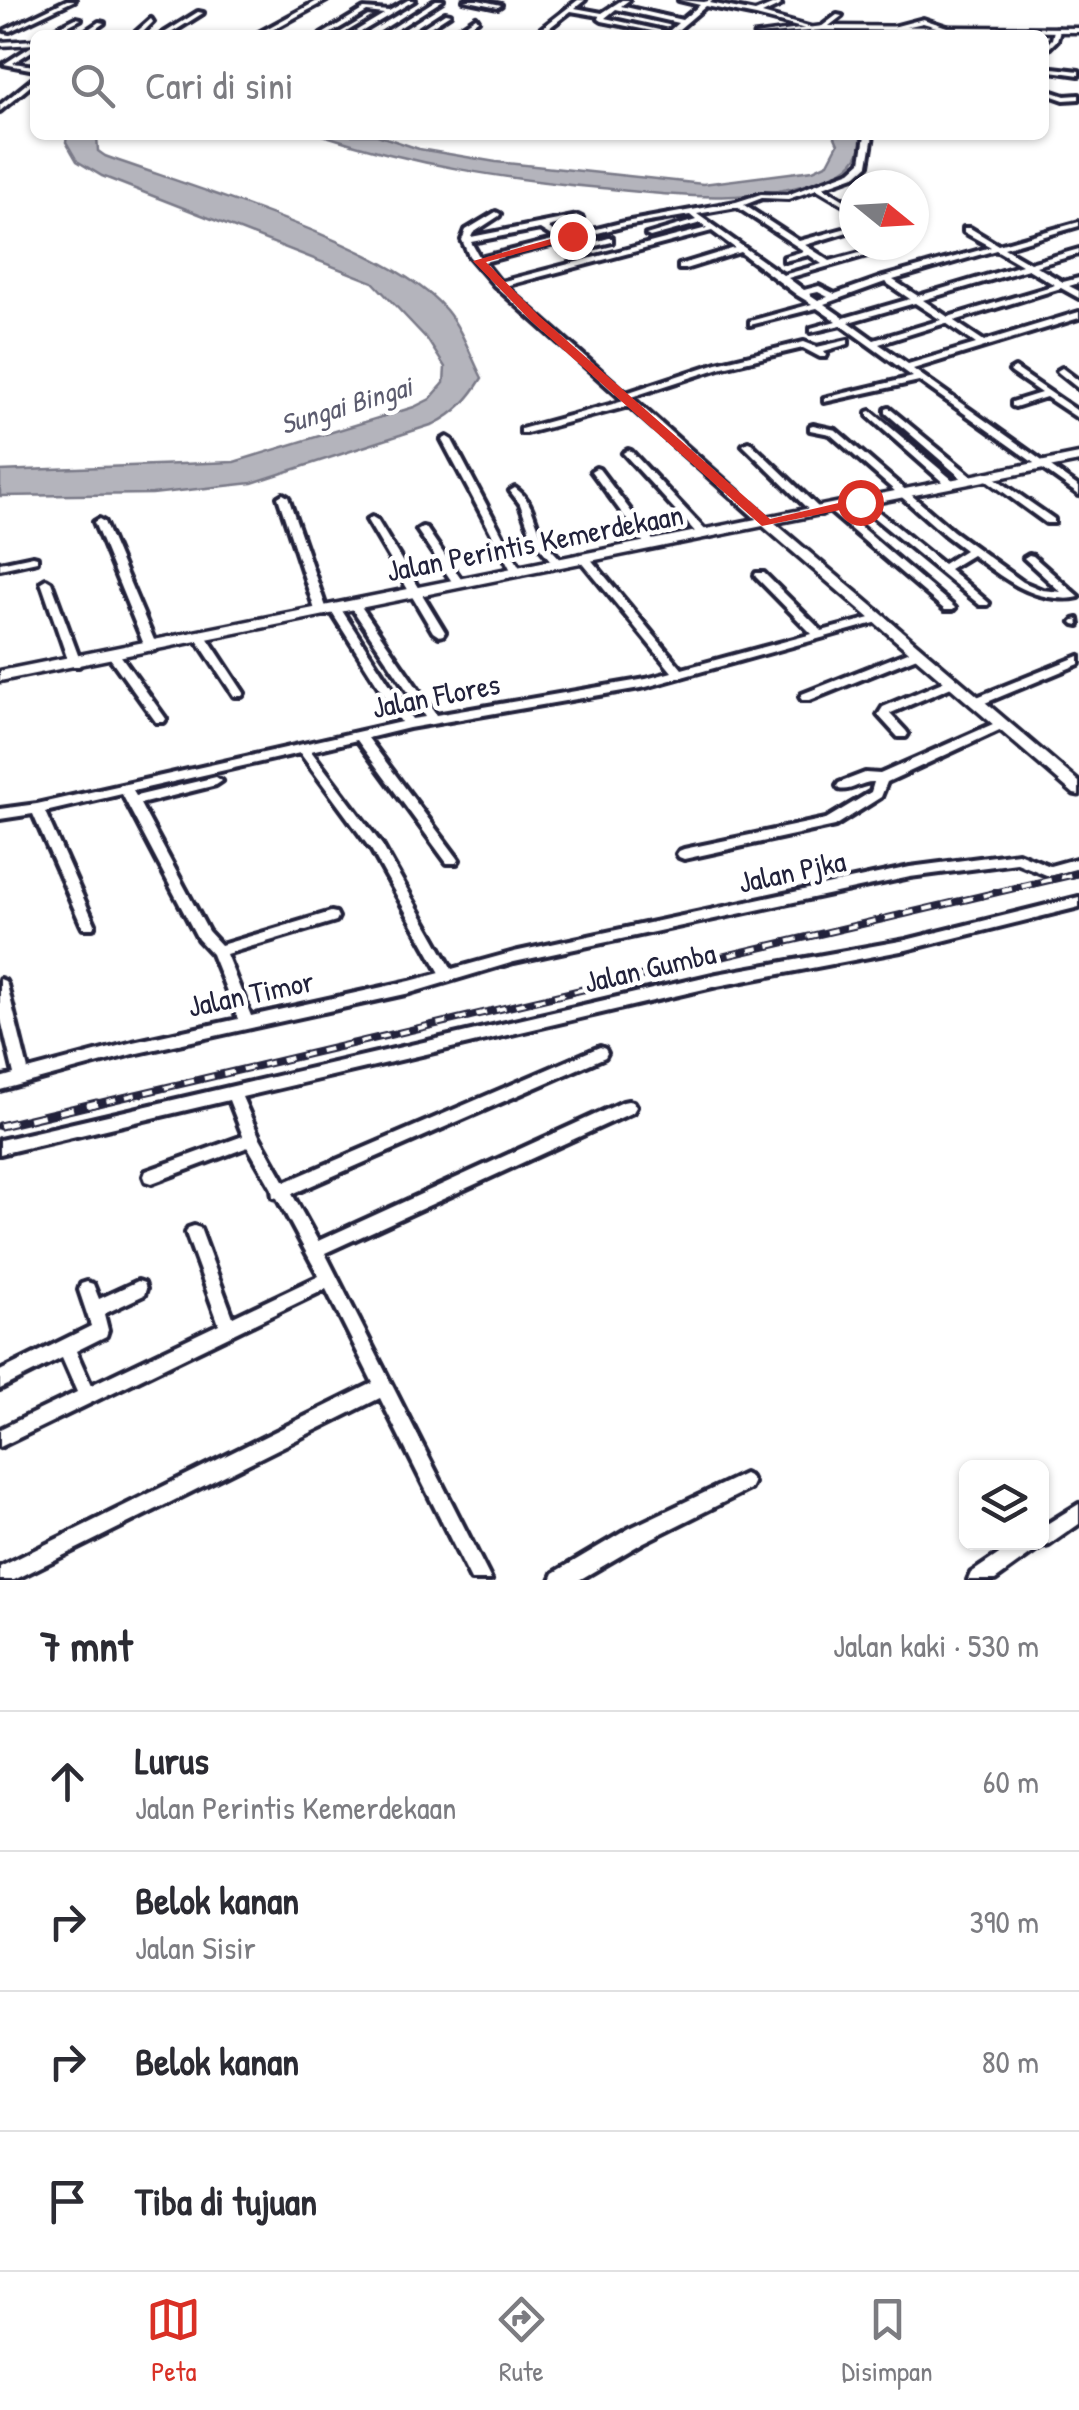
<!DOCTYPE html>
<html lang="id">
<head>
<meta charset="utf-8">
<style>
	:root { --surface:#fff; --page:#f7f7f7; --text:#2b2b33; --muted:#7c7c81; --line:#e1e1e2; --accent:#d93025 }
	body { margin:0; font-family:"Patrick Hand",sans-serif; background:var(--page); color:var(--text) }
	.controls { position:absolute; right:30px; bottom:30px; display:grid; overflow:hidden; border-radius:15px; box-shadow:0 2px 8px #0004 }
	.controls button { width:90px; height:90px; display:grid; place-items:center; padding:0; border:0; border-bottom:2px solid var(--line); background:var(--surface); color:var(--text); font:50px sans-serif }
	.compass { position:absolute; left:839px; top:170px; width:90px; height:90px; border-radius:50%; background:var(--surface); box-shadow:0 2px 8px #0004; rotate:108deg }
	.stop { position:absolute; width:30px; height:30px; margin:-22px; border:8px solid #d93025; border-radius:50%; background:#fff }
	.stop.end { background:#d93025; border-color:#fff; box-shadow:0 2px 10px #0008 }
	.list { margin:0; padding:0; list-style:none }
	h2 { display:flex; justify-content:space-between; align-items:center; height:130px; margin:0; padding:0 40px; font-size:42px }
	h2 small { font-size:32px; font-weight:400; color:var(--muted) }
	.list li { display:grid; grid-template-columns:65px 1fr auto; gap:30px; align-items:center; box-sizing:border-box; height:140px; padding:0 40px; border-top:2px solid var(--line) }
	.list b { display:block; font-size:38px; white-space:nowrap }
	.list p { margin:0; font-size:32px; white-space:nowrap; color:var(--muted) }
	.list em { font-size:32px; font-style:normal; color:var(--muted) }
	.icon { flex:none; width:55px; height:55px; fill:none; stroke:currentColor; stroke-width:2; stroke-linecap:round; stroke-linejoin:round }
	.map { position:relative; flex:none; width:1079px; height:1580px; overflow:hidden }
	.search { position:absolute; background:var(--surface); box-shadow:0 2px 8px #0004; left:30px; right:30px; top:30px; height:110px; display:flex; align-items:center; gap:25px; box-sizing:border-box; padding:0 35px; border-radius:15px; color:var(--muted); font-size:38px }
	.sheet { height:690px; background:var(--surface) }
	nav { display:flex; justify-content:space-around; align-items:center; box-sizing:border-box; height:140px; border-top:2px solid var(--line); background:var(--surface); font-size:28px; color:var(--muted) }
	nav a { display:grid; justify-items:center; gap:5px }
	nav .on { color:var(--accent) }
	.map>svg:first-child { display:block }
	.water { fill:#b4b4bc; stroke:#7a7a88; stroke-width:2.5 }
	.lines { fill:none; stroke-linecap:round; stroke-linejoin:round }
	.minor-casing { stroke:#22223b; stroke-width:8 }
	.tertiary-casing { stroke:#22223b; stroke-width:7 }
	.minor { fill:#fff; fill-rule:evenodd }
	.tertiary { fill:#fff; fill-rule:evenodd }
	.rail-far1-casing { stroke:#22223b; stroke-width:8 }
	.rail-casing { stroke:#22223b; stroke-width:9 }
	.rail-far1 { stroke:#fff; stroke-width:4; stroke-dasharray:10; stroke-linecap:butt }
	.rail { stroke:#fff; stroke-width:5; stroke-dasharray:15; stroke-linecap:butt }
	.route { fill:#d93025 }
	.labels { text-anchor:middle; stroke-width:9; stroke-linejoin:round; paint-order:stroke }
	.far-water-label { font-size:28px; font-style:italic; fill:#5c5c6f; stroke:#fff }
	.street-label { font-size:30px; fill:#22223b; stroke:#fff }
</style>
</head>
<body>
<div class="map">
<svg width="1079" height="1580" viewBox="0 0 1079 1580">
	<rect width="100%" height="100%" fill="#fff"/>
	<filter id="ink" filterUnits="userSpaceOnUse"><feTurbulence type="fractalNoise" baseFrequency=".01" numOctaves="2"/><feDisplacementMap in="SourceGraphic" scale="20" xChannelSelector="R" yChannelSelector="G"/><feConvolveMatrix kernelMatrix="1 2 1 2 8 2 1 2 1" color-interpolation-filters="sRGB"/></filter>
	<g filter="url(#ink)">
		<!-- water -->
		<path class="water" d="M67 135H97L98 151 105 156C187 186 394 246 446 310 461 328 471 356 482 378 469 399 456 413 434 424L252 483 152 494 0 496V471L234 462 414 407 430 399 444 383 445 367 427 339 373 282 102 176 77 161 66 142Z
			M323 135H377L419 149 496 162 703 184 813 170 828 163 838 144 834 135H860C866 157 846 171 827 178 752 206 679 196 601 188 506 179 414 165 323 135Z"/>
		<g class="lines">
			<defs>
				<path id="minor" d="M67 0H75L10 31 5 30Z
					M319 0H327L263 35H255Z
					M408 0H415L356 35H349L384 14 367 12 328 35H321L364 9 389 11Z
					M436 0H443L388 35H381Z
					M464 0H478L501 5 498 7Z
					M578 0H585L575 8 602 13 622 0H629L621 6 682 20 700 5 679 0 704 2 713 0 710 3 755 12 779 2 781 5 762 14 816 29 813 31 756 16 706 6 672 35 602 21 599 19 600 16 571 11 540 35H533ZM616 9 678 23 668 32 605 18Z
					M198 12 203 13 168 35H161Z
					M445 13 450 14 418 35H411Z
					M837 15 842 16 825 29H821V27Z
					M476 17 478 20 456 35H449Z
					M76 18 81 19 50 35H42Z
					M151 19 153 22 140 35H133Z
					M923 19 953 29 950 31 923 23 892 30 889 28Z
					M99 22 104 23 87 35H80Z
					M1057 28 1060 30 1057 40 1044 53V47L1052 39 1054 30Z
					M35 44V49L13 63 35 66V70L4 64Z
					M1053 68 1079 71V75L1051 71 1050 70Z
					M35 77V82L0 111V105Z
					M1044 89 1065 96 1079 95V99L1064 100 1044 93Z
					M865 135H873L868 165 857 175 823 187 854 206V211L817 189 788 199 762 198 744 205 799 241 854 226V230L805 245 830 261 889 245H902L788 278 804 290 819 286 835 294 883 277 991 247 964 232V228H970L998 245 1079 222V226L1004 248 1030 263 1079 249V254L1036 266 1063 282 1079 278V283L1069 286 1079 291V298L1061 288 954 321 984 341 1079 312V318L913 369 1079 487V495L919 381 824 402V398L913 377 841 325 811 332V328L836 321 817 308 750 325V321L812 304 797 295 740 252 685 269H679V265L735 248 712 231 505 286 626 393 717 363 804 342 817 347 848 340V344L824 351 827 355 826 357H820L803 348 723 367 631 397 771 521V525H763L629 406 527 433H521V429L624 401 494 285 469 256 462 240 466 230 496 212 500 214 499 216 473 233 471 237 578 216 582 218 548 227 557 235 553 237 540 229 471 242 480 258 625 222 736 202 761 194 787 195 851 171 861 162ZM737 207 804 251 784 257V261L809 255 822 264 783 275 697 214ZM690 215 696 220 646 235 650 237 701 223 707 228 500 282 484 262 625 226ZM996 250 1022 265 918 296 893 280ZM1028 269 1055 285 948 317 923 300ZM885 282 910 299 844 318 824 304ZM818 292 828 297 818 300 809 294ZM915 303 941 320 874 340 849 322ZM946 323 976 344 908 364 879 344Z
					M609 238H612V242L566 253 562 251Z
					M1015 368 1079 412V419L1046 397 1015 407 1012 406V402L1041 393 1012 373 1010 371Z
					M1062 368 1079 381V389L1059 373 1057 371Z
					M889 408 974 478V482H966L886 413V409Z
					M871 411 954 481V485H946L868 416V412Z
					M813 425 836 430 953 531 1023 582 1042 590 1061 592 1024 558 1029 555 1033 556 1079 597C1071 599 1065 599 1056 598 1022 595 999 574 972 555L949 569 989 603 988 605H980L855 502 856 500H864L943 564 965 550 945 535 830 434 810 430V426Z
					M447 437 452 440 522 572 521 574 517 575 512 572 442 440Z
					M748 442 751 443 821 510V514H813L745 447 743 445Z
					M628 450 631 451 708 533V537H700L625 455 623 453Z
					M596 468 599 469 655 543V547H647L591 471Z
					M988 473 1054 519V523H1046L984 478 983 476Z
					M515 488C533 500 533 518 542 536 547 545 556 554 563 562V566H555L533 539 520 504 510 491Z
					M283 494 288 497 328 613 326 615H318L316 613 278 497Z
					M832 505 836 506 953 606 955 608 953 610H945L828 510V506Z
					M372 517 377 520 445 632 443 635 439 636 433 632 367 520Z
					M99 519 104 522 157 647 155 650 151 651 145 647 94 522Z
					M422 527 426 528 463 582 464 584 463 586H455L417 530Z
					M33 556 37 557V561L0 569V563Z
					M585 556 589 557 682 669 812 634 756 577 755 575 756 573H764L822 631 878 616 884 619 882 621 646 687 409 728 368 738 457 857 459 860 457 863H447L357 740 311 751 382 845 452 969 514 952 910 867 1018 853 1050 866 1079 858V868L1049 876 1017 863 910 877 514 962 410 993 133 1054 0 1090V1078L14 1074 0 1015V979L5 981 7 985 28 1070 133 1042 238 1019 212 954 198 939 122 794 45 812 95 924 93 928H83L81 924 33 814 0 819V809L37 804 401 722 329 608 335 605 339 606 412 719 425 717 349 604 354 601 358 602 436 715 646 679 672 672 581 561V557ZM300 753 372 851 440 973 410 981 251 1016 226 954 336 921 338 917 336 913 331 912 221 945 208 931 140 804 216 785 222 781 216 777 136 796 133 791Z
					M46 579 51 582 81 663 79 666H71L69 663 41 582Z
					M1078 619 1079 625 1074 624 1072 622 1074 620Z
					M201 633 205 634 242 690 244 693 242 696H234L195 637Z
					M918 648 924 652 922 655 810 700H802L800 697 802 694Z
					M114 651 118 652 164 716 166 719 164 722H156L110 658 108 655Z
					M1079 656V664L980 705H972L970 702 972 699Z
					M952 678 956 679 958 682 956 685 891 713 890 714 906 731 908 734 906 737H898L878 715 883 707Z
					M1002 720 1008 724 1006 727 887 782 881 797 835 826 684 859 679 857 677 854 679 851 684 849 826 819 871 792 874 782C861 781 851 792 839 789L837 786 839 783 865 773 880 774Z
					M1079 897V907L906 950 717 986 242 1097 259 1136 285 1182 595 1049 600 1047 605 1049 607 1053 605 1057 292 1194 318 1241 623 1102 628 1101 633 1102 636 1107 633 1112 325 1253 491 1580H471L380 1398 14 1580H0V1567L373 1383 326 1289 0 1447V1429L77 1392 62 1358 0 1389V1371L91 1326 79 1290 81 1284 87 1282 93 1284 99 1299 138 1281 144 1283 146 1289 144 1295 104 1314 108 1330 106 1336 76 1351 91 1385 219 1324 186 1233 188 1228 194 1226 200 1228 233 1317 319 1276 277 1198 273 1197 272 1189 248 1147 152 1183 146 1181 144 1176 146 1171 243 1136 229 1100 0 1154V1140L717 974 906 940Z
					M744 1474 750 1477 753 1483 750 1489 644 1542 579 1580H551L554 1573 630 1528Z
					M1079 1504V1524L1049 1545 1041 1547 995 1580H968L971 1573 1017 1542H1042V1527Z"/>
				<path id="tertiary" d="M823 26 1079 28V32L823 30 754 35Z
					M35 40V44L0 46V42Z
					M1079 454V462L775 523 1079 782V795L1074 794 763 526 0 681V671Z"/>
			</defs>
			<!-- minor casing -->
			<use href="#minor" class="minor-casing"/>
			<!-- tertiary casing -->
			<use href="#tertiary" class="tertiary-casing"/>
			<!-- minor -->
			<use href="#minor" class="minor"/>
			<!-- tertiary -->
			<use href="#tertiary" class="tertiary"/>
			<defs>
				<path id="rail-far1" d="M87 1106 1079 873"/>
				<path id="rail" d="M0 1126 97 1103"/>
			</defs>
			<!-- rail-far1 casing -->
			<use href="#rail-far1" class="rail-far1-casing"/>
			<!-- rail casing -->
			<use href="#rail" class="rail-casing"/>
			<!-- rail-far1 -->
			<use href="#rail-far1" class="rail-far1"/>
			<!-- rail -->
			<use href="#rail" class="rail"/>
		</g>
	</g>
	<!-- route -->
	<path class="route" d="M572 233 576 238 486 262 539 316 770 519 860 498 865 499V505L762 526 531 321 473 261Z"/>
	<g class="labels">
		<!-- far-water labels -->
		<g class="far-water-label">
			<text transform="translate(346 405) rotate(-17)" y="10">Sungai Bingai</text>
		</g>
		<!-- street labels -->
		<g class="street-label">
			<text transform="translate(535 543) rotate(-11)" y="10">Jalan Perintis Kemerdekaan</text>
			<text transform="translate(436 696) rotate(-11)" y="10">Jalan Flores</text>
			<text transform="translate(792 872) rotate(-12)" y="10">Jalan Pjka</text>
			<text transform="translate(650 968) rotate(-13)" y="10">Jalan Gumba</text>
			<text transform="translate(251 994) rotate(-12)" y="10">Jalan Timor</text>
		</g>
	</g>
</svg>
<div class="controls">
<button><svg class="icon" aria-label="layers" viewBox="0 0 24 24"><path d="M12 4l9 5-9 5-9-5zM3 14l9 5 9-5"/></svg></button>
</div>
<svg class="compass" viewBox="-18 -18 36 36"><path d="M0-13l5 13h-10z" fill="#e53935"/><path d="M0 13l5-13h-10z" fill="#7c7c81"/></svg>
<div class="stop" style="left:860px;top:502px"></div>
<div class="stop end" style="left:572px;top:236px"></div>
<div class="search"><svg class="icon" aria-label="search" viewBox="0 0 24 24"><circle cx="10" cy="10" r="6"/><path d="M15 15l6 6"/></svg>Cari di sini</div>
</div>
<section class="sheet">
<h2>7 mnt<small>Jalan kaki · 530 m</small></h2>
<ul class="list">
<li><svg class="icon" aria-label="ahead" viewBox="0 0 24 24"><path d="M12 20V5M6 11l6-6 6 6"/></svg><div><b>Lurus</b><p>Jalan Perintis Kemerdekaan</p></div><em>60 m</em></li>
<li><svg class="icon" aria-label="right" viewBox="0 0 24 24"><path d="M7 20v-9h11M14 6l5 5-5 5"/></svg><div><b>Belok kanan</b><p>Jalan Sisir</p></div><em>390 m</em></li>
<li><svg class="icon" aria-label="right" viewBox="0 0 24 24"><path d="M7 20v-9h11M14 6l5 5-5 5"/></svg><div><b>Belok kanan</b></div><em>80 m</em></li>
<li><svg class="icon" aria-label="arrive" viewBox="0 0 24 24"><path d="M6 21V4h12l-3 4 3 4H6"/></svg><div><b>Tiba di tujuan</b></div></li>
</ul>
</section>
<nav>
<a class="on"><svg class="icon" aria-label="map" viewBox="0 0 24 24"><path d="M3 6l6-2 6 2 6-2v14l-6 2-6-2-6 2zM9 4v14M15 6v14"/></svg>Peta</a>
<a><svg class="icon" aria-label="directions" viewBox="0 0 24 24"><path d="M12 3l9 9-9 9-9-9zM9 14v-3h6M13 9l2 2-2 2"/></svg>Rute</a>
<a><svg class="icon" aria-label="saved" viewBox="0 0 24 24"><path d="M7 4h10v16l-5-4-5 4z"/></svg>Disimpan</a>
</nav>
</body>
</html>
